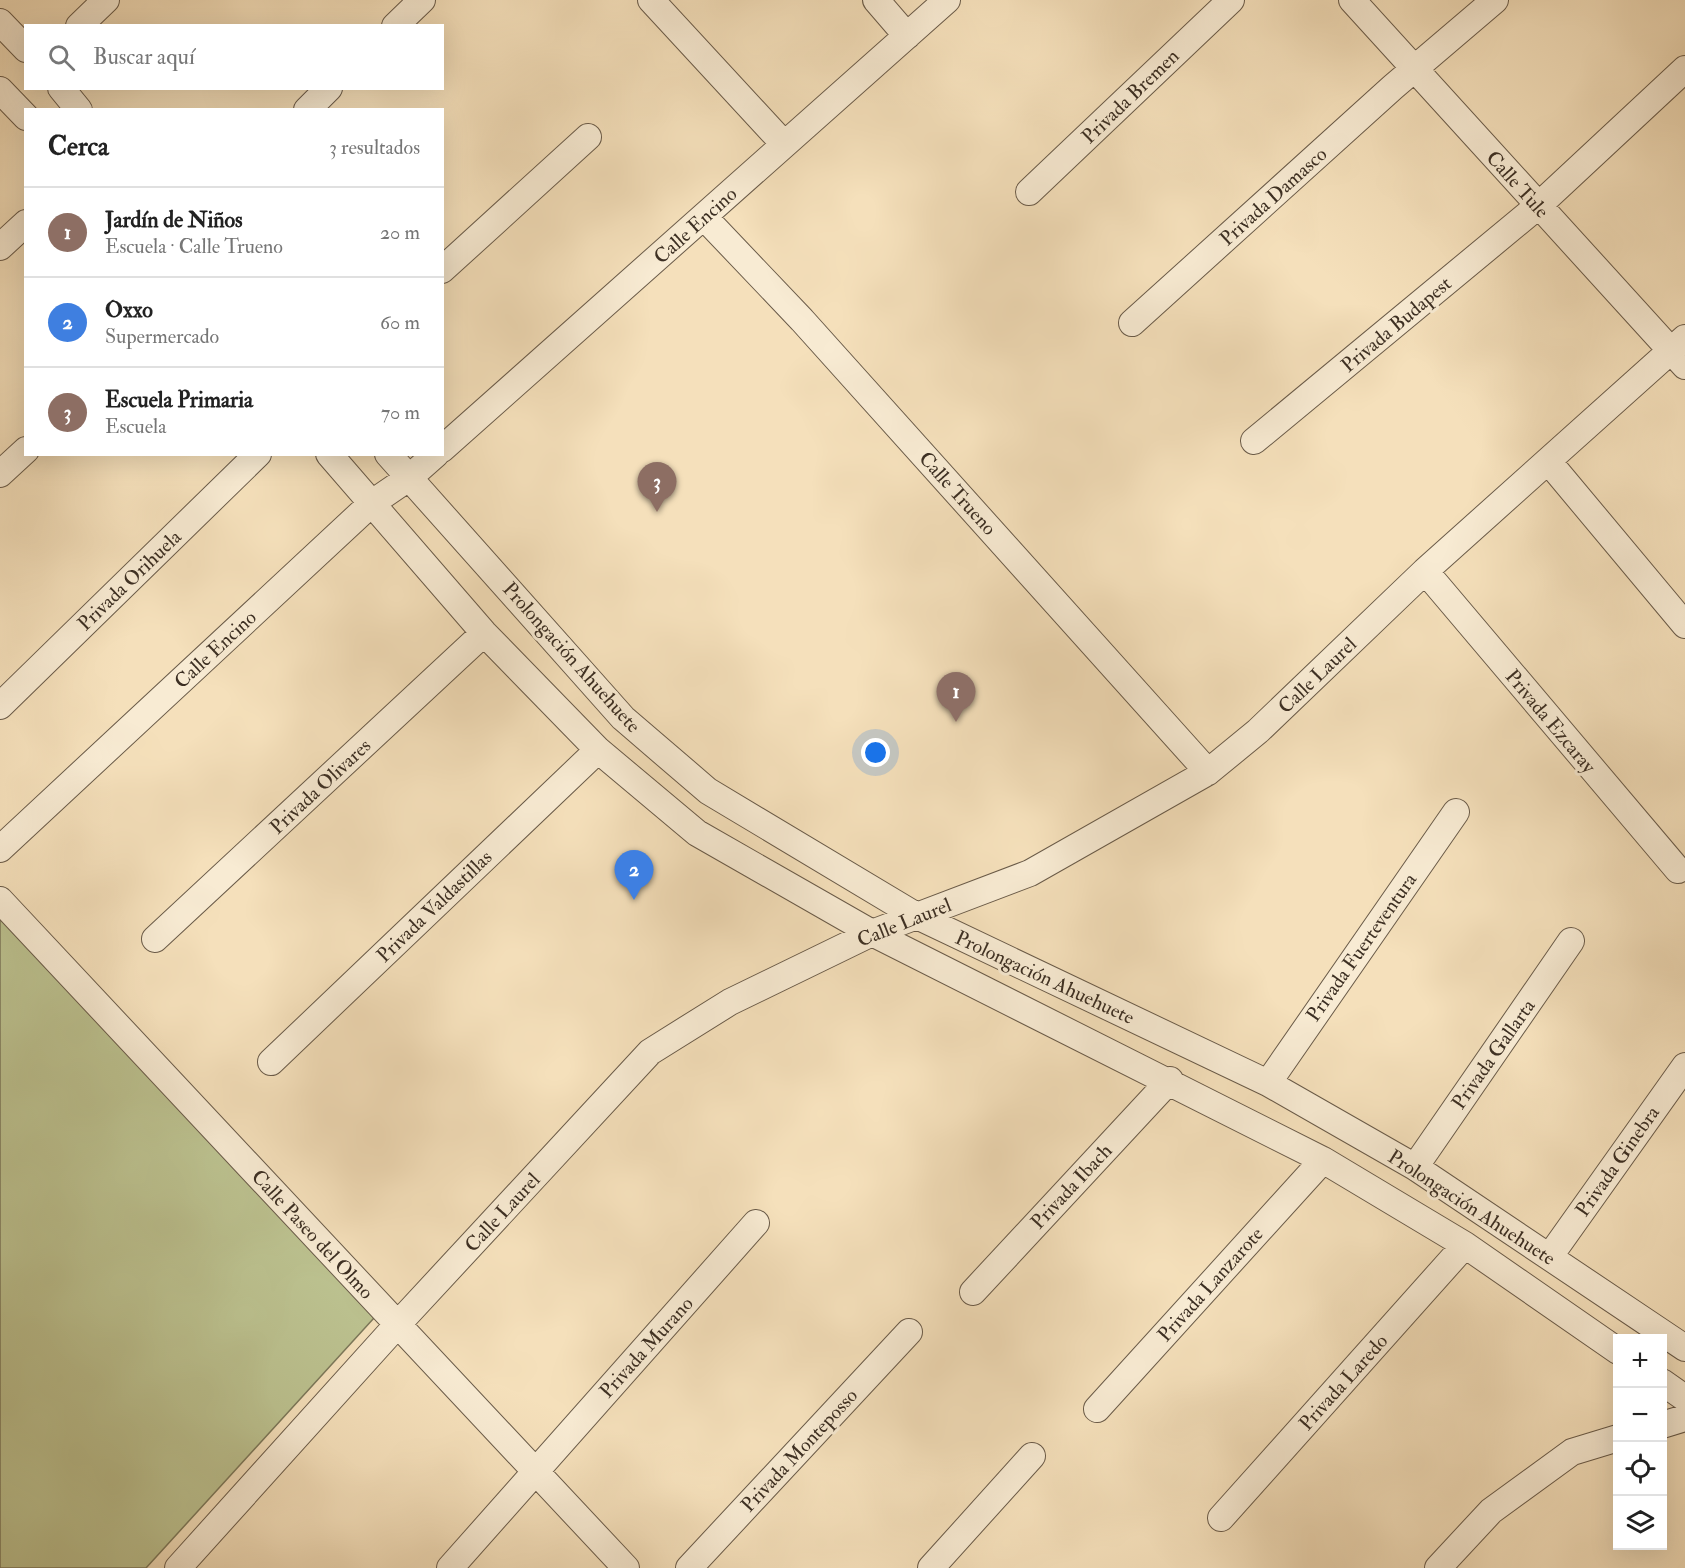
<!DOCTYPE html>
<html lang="es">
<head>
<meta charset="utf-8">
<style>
	:root { --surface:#fff; --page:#f6f6f6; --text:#222; --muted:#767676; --line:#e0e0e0; --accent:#2563eb }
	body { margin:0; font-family:"IM FELL Double Pica",serif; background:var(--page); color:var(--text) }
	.controls { position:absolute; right:18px; bottom:18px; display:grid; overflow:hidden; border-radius:0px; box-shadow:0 6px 24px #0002 }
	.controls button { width:54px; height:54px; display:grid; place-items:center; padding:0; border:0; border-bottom:2px solid var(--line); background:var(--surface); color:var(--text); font:30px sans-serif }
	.you { position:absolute; left:876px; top:753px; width:21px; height:21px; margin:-15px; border:4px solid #fff; border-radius:50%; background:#1a73e8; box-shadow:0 0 0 9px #1a73e833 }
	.badge { display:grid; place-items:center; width:39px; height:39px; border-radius:50%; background:var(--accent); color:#fff; font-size:20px; font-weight:700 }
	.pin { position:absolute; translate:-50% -50px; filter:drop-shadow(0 2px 3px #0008) }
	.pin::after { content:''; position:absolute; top:32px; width:21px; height:18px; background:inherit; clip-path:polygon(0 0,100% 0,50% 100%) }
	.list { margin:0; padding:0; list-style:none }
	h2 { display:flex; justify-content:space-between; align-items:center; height:78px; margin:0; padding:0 24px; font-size:26px }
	h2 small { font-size:20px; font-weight:400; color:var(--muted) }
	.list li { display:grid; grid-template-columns:39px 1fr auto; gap:18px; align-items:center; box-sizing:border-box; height:90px; padding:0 24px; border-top:2px solid var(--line) }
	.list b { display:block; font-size:22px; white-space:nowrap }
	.list p { margin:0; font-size:20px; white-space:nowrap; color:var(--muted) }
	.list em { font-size:20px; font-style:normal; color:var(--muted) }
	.icon { flex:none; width:33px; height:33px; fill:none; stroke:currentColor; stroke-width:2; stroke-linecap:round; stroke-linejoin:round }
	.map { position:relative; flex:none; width:1685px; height:1568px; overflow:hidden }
	.search { position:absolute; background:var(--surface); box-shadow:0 6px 24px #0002; left:24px; top:24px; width:420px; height:66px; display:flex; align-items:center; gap:15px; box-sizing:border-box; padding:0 21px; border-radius:0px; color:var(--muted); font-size:22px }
	.panel { position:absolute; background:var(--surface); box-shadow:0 6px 24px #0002; left:24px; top:108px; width:420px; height:348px; border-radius:0px }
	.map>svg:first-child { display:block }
	.green { fill:#bcc290; stroke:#7c785a; stroke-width:1.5 }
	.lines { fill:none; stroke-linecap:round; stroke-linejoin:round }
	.minor-casing { stroke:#6a5b49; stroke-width:28 }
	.minor { stroke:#f8ebd3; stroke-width:26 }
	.labels { text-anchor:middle; stroke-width:6; stroke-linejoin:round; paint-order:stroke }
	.street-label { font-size:20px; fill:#3c2f23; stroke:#f8ebd3 }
</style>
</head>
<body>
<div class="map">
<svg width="1685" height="1568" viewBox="0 0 1685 1568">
	<rect width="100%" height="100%" fill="#f5e0bb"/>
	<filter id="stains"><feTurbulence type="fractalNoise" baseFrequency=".00333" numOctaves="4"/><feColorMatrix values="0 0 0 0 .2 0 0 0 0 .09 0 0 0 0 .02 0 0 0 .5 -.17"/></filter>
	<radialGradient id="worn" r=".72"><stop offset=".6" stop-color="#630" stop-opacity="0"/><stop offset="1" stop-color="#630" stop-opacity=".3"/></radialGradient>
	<!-- green -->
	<path class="green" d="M0 898 384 1307 146 1568H0Z"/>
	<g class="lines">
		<defs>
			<path id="minor" d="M651 0 784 144
				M876 0 907 36
				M1352 0 1685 366
				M0 22 26 49
				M79 26 106 0
				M395 26 422 0
				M61 88 79 110
				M0 90 26 117
				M307 110 329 88
				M1029 192 1231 0
				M704 217 802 320 1208 772
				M0 247 26 223
				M442 270 588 137
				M1132 323 1393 87 1495 0
				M1254 441 1538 206 1685 69
				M442 449 947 0
				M329 454 484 633 598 750 697 833 872 933 1323 1160 1465 1245 1618 1351
				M388 454 623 718 708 791 915 915 1268 1083 1415 1167 1685 1348
				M1548 461 1685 625
				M0 474 26 450
				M1425 571 1678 870
				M0 706 258 454
				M0 849 372 503 410 477 436 454
				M0 900 626 1568
				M155 939 484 633
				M271 1062 598 750
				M1268 1083 1456 812
				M1415 1167 1571 941
				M1550 1256 1685 1066
				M973 1292 1170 1080
				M1662 1382 1685 1398
				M1097 1409 1323 1160
				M1662 1425 1685 1418
				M1221 1518 1465 1245
				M178 1568 398 1324 650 1052 730 1002 872 933 1030 873 1208 772 1258 731 1425 571 1685 338
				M450 1568 756 1223
				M689 1568 909 1332
				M931 1568 1032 1456
				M1438 1568 1491 1511 1572 1452 1618 1438"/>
		</defs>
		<!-- minor casing -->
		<use href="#minor" class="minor-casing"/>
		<!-- minor -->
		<use href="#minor" class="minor"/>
	</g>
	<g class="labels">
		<!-- street labels -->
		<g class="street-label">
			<text transform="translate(1130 96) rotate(-44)" y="7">Privada Bremen</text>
			<text transform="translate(1518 184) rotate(48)" y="7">Calle Tule</text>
			<text transform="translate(1273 196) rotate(-42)" y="7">Privada Damasco</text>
			<text transform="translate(695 225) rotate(-42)" y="7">Calle Encino</text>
			<text transform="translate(1396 324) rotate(-40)" y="7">Privada Budapest</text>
			<text transform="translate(958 493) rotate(48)" y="7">Calle Trueno</text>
			<text transform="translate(129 580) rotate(-44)" y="7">Privada Orihuela</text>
			<text transform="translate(215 649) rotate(-43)" y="7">Calle Encino</text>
			<text transform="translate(572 657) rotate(48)" y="7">Prolongación Ahuehuete</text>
			<text transform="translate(1317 675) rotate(-44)" y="7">Calle Laurel</text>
			<text transform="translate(1551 721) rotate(50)" y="7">Privada Ezcaray</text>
			<text transform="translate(320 786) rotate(-43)" y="7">Privada Olivares</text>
			<text transform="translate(434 906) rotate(-44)" y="7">Privada Valdastillas</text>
			<text transform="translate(904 922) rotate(-22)" y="7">Calle Laurel</text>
			<text transform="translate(1361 947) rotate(-55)" y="7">Privada Fuerteventura</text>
			<text transform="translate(1045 977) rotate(25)" y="7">Prolongación Ahuehuete</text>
			<text transform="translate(1493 1054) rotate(-55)" y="7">Privada Gallarta</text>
			<text transform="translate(1617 1161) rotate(-55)" y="7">Privada Ginebra</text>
			<text transform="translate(1071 1186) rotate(-47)" y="7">Privada Ibach</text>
			<text transform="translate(1472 1207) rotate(33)" y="7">Prolongación Ahuehuete</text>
			<text transform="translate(502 1212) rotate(-47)" y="7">Calle Laurel</text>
			<text transform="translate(313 1234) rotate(47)" y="7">Calle Paseo del Olmo</text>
			<text transform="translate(1210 1284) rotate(-48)" y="7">Privada Lanzarote</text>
			<text transform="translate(646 1347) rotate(-48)" y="7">Privada Murano</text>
			<text transform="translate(1343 1382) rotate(-48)" y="7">Privada Laredo</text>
			<text transform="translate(799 1450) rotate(-47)" y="7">Privada Monteposso</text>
		</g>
	</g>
	<rect width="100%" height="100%" filter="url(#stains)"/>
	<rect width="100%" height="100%" fill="url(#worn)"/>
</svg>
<div class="controls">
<button>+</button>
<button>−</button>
<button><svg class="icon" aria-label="locate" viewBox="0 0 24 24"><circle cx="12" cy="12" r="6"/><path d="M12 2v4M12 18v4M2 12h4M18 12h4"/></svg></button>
<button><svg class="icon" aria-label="layers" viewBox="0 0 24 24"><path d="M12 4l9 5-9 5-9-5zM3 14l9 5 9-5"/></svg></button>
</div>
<div class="you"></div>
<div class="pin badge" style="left:956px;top:722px;background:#8d6e63">1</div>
<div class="pin badge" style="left:634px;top:900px;background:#3f7fe0">2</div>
<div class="pin badge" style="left:657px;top:512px;background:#8d6e63">3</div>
<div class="search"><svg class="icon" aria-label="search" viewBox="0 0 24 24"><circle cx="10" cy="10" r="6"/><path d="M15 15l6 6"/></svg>Buscar aquí</div>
<section class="panel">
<h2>Cerca<small>3 resultados</small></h2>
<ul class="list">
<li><span class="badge" style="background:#8d6e63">1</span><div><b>Jardín de Niños</b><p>Escuela · Calle Trueno</p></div><em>20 m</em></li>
<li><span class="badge" style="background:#3f7fe0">2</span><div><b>Oxxo</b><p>Supermercado</p></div><em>60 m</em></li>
<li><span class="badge" style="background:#8d6e63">3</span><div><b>Escuela Primaria</b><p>Escuela</p></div><em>70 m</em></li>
</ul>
</section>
</div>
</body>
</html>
